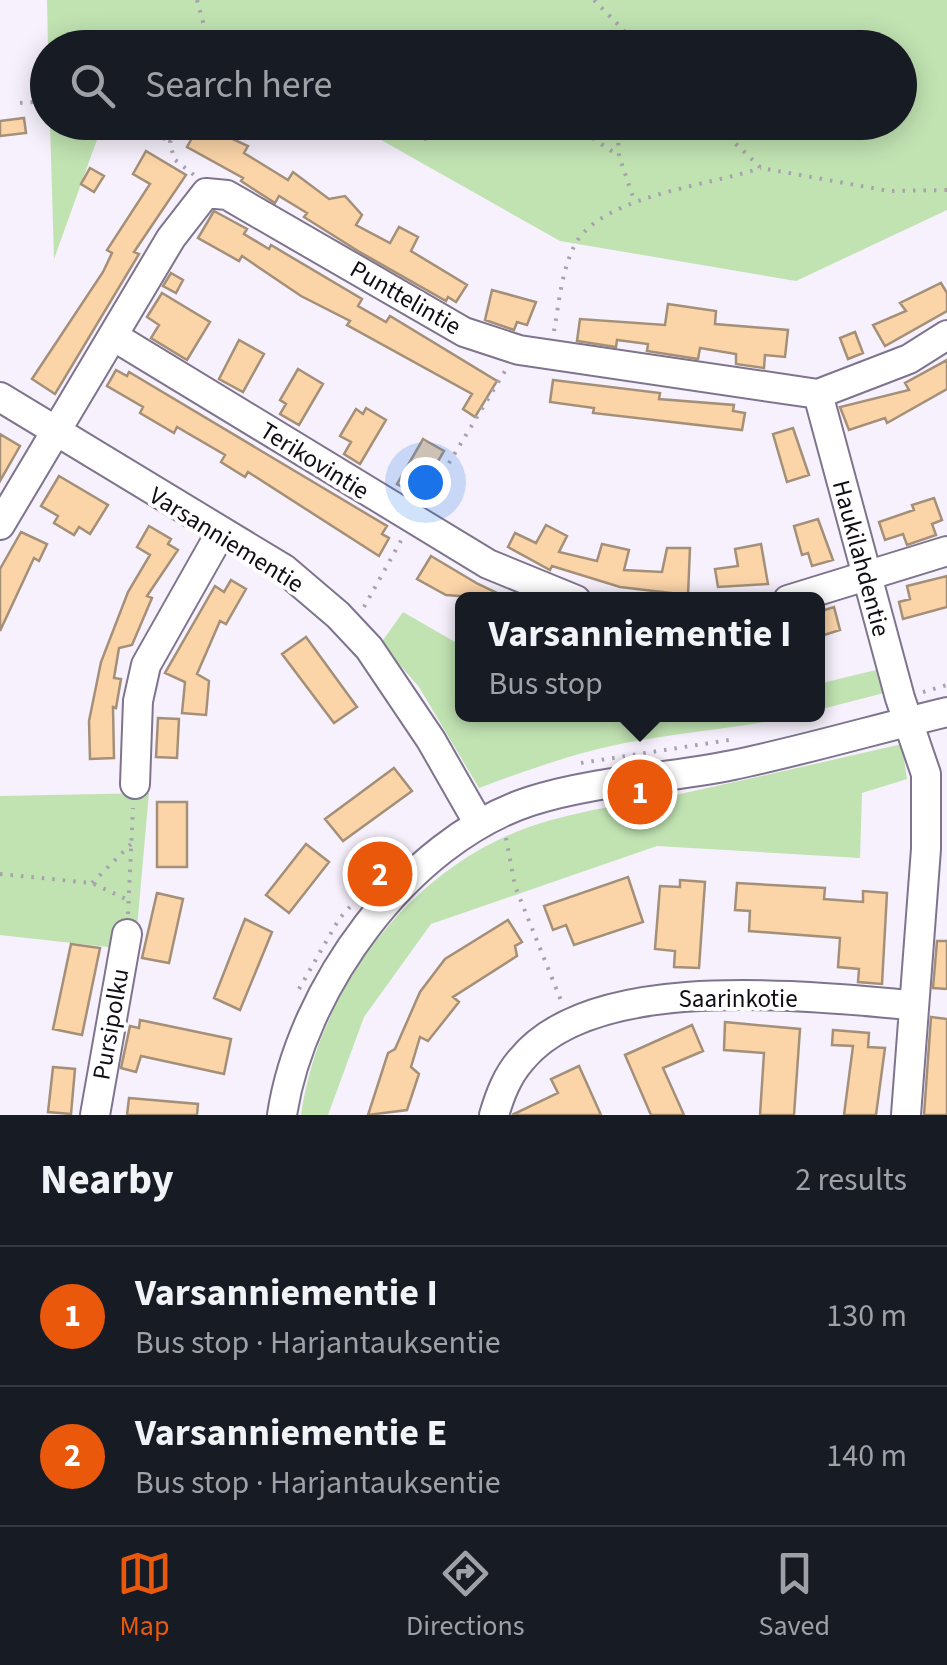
<!DOCTYPE html>
<html lang="en">
<head>
<meta charset="utf-8">
<style>
	:root { --surface:#171b24; --page:#20242c; --text:#f1f3f6; --muted:#9ea1a6; --line:#363941; --accent:#ea580c }
	body { margin:0; font-family:"Source Sans 3",sans-serif; background:var(--page); color:var(--text) }
	.you { position:absolute; left:425px; top:482px; width:35px; height:35px; margin:-25px; border:8px solid #fff; border-radius:50%; background:#1a73e8; box-shadow:0 0 0 15px #1a73e833 }
	.badge { display:grid; place-items:center; width:65px; height:65px; border-radius:50%; background:var(--accent); color:#fff; font-size:32px; font-weight:700 }
	.pin { position:absolute; translate:-50% -50%; border:5px solid #fff; box-shadow:0 2px 10px #0006 }
	.popup { position:absolute; left:455px; top:592px; width:370px; height:130px; box-sizing:border-box; display:grid; place-content:center; border-radius:15px; background:var(--surface); filter:drop-shadow(0 2px 8px #0005); font-size:32px; white-space:nowrap; color:var(--muted) }
	.popup b { font-size:38px; color:var(--text) }
	.popup::after { content:''; position:absolute; left:50%; top:100%; margin-left:-20px; border:20px solid transparent; border-top-color:var(--surface) }
	.list { margin:0; padding:0; list-style:none }
	h2 { display:flex; justify-content:space-between; align-items:center; height:130px; margin:0; padding:0 40px; font-size:42px }
	h2 small { font-size:32px; font-weight:400; color:var(--muted) }
	.list li { display:grid; grid-template-columns:65px 1fr auto; gap:30px; align-items:center; box-sizing:border-box; height:140px; padding:0 40px; border-top:2px solid var(--line) }
	.list b { display:block; font-size:38px; white-space:nowrap }
	.list p { margin:0; font-size:32px; white-space:nowrap; color:var(--muted) }
	.list em { font-size:32px; font-style:normal; color:var(--muted) }
	.icon { flex:none; width:55px; height:55px; fill:none; stroke:currentColor; stroke-width:2; stroke-linecap:round; stroke-linejoin:round }
	.map { position:relative; flex:none; width:947px; height:1115px; overflow:hidden }
	.search { position:absolute; background:var(--surface); box-shadow:0 5px 25px #0003; left:30px; right:30px; top:30px; height:110px; display:flex; align-items:center; gap:25px; box-sizing:border-box; padding:0 35px; border-radius:55px; color:var(--muted); font-size:38px }
	.sheet { height:410px; background:var(--surface) }
	nav { display:flex; justify-content:space-around; align-items:center; box-sizing:border-box; height:140px; border-top:2px solid var(--line); background:var(--surface); font-size:28px; color:var(--muted) }
	nav a { display:grid; justify-items:center; gap:5px }
	nav .on { color:var(--accent) }
	.map>svg:first-child { display:block }
	.green { fill:#c1e3b2 }
	.building { fill:#fbd4a8; stroke:#a49079; stroke-width:2.5 }
	.lines { fill:none; stroke-linecap:round; stroke-linejoin:round }
	.minor-casing { stroke:#7f748d; stroke-width:32 }
	.path { stroke:#a7a2ad; stroke-width:4; stroke-dasharray:2.5 8; stroke-linecap:butt }
	.minor { stroke:#fff; stroke-width:28 }
	.labels { text-anchor:middle; stroke-width:8; stroke-linejoin:round; paint-order:stroke }
	.street-label { font-size:25px; fill:#110d16; stroke:#fff }
</style>
</head>
<body>
<div class="map">
<svg width="947" height="1115" viewBox="0 0 947 1115">
	<rect width="100%" height="100%" fill="#f6f1fc"/>
	<!-- green -->
	<path class="green" d="M47 0H947V210L796 281 560 241 351 123 900 122V48L48 47Z
		M50 123H103L54 259Z
		M403 612 462 646V714L798 715C744 728 691 731 636 741 583 750 530 769 479 788L419 687 381 643Z
		M880 669 888 692 818 710V684Z
		M902 744 907 779 862 793 860 858 657 846 431 924 364 1017 328 1115H301C317 1002 393 892 496 841 552 813 619 806 680 794 754 778 828 761 902 744Z
		M149 793 135 950 0 935V796Z"/>
	<!-- building -->
	<path class="building" d="M24 118 26 133 0 136V121Z
		M200 124 248 146 244 153 288 180 293 172 329 199 345 196 362 215 356 225 390 243 399 227 418 237 411 251 467 285 456 302 448 297 446 301 358 251 304 217 307 213 279 196 275 203 241 181 243 178 187 147Z
		M146 151 186 175 134 252 139 254 55 394 32 379 103 272 112 253 107 250 150 184 133 174Z
		M90 168 104 176 94 192 81 184Z
		M214 211 247 229 244 234 269 249 271 245 362 299 358 306 386 322 390 316 497 381 475 417 463 409 472 394 347 325 350 321 301 296 242 256 239 261 198 238Z
		M171 273 183 280 176 293 163 286Z
		M941 283 947 293V311L885 346 873 325 906 311 900 303Z
		M492 290 536 302 527 325 517 322 514 330 485 320Z
		M162 293 210 322 187 360 151 338 159 325 147 317Z
		M668 304 716 311 715 324 788 330 785 357 765 355 764 368 736 364V354L700 348 698 359 647 351 648 344 617 340 616 347 577 341 580 319 665 325Z
		M855 332 863 353 848 359 840 338Z
		M239 340 264 354 243 392 219 379Z
		M947 360V389L887 423 885 418 849 430 840 407 909 390 905 383Z
		M298 369 323 384 299 425 280 414 286 404 280 400Z
		M116 370 127 376 129 372 387 526 382 534 389 538 379 556 248 472 245 477 221 462 225 455 177 427 174 433 140 413 143 407 107 386Z
		M553 380 660 393 659 399 734 405 733 411 745 413 742 430 593 413 594 408 550 402Z
		M366 408 386 420 360 464 344 454 351 442 340 436 356 409 363 414Z
		M793 428 809 475 787 482 773 434Z
		M0 434 20 446 0 481Z
		M423 439 444 451 418 496 397 484Z
		M59 476 108 505 90 534 79 527 74 535 54 523 58 516 41 506Z
		M934 498 942 520 932 524 936 535 907 545 903 534 885 540 879 522 914 510 912 505Z
		M818 519 833 560 812 566 808 553 802 555 794 526Z
		M546 525 567 536 559 552 597 561 602 544 629 550 624 570 662 572 667 548H690L688 595 620 587 552 566 550 570 508 547 515 533 536 543Z
		M149 526 171 539 168 544 178 550 147 596 152 598 132 645 119 648 114 678 121 679 116 708 113 707 114 758 90 759 89 721 101 662 128 592 150 555 137 547Z
		M21 532 47 544 39 561 34 558 0 631V569Z
		M761 544 768 584 718 587 715 569 738 566 735 549Z
		M431 556 478 584 512 600 446 595 417 579Z
		M947 576V607L903 619 899 602 910 599 907 586Z
		M231 580 246 589 226 624 220 621 197 674 209 681 206 715 182 713 185 682 165 673 215 586 224 592Z
		M834 607 840 630 818 637V612Z
		M306 637 357 707 334 723 282 654Z
		M158 718 179 719 177 758 156 757Z
		M394 768 412 791 343 841 325 819Z
		M157 802H187V867H157Z
		M306 844 329 862 289 913 266 895Z
		M628 877 643 922 574 945 566 925 553 930 544 906Z
		M680 880 705 882 699 968 674 967 675 951 655 949 660 886 680 887Z
		M737 883 825 888 824 899 863 902V891L887 893 882 984 858 982 859 969 838 967 840 938 749 931 750 911 735 910Z
		M157 893 183 899 169 963 142 958Z
		M245 919 272 932 240 1010 214 998Z
		M508 920 522 942 515 946 517 956 453 997 459 1002 428 1041 420 1037 411 1067 419 1074 407 1110 368 1115 388 1053 395 1049 420 992 445 959Z
		M937 941H947V989L933 988Z
		M71 944 100 948 82 1035 53 1029Z
		M931 1017 947 1019V1115H924Z
		M140 1020 231 1039 224 1074 141 1056 136 1072 121 1068 130 1026 139 1028Z
		M725 1022 800 1029 794 1115H760L764 1053 724 1050Z
		M692 1025 703 1051 663 1068 684 1115H651L625 1055Z
		M833 1030 869 1033 868 1047 885 1048 876 1115H844L853 1046 832 1045Z
		M579 1066 601 1115H512L558 1093 551 1079Z
		M53 1067 75 1069 71 1114 48 1112Z
		M129 1098 198 1104 197 1115H127Z"/>
	<g class="lines">
		<defs>
			<path id="minor" d="M113 336 488 564 576 600
				M818 394 900 698 926 774V849L906 1115
				M0 397 284 569 338 615 369 648 431 740 479 824
				M0 525 171 238 206 193 227 195 464 332 519 350 818 394 909 359 947 335
				M788 600 947 551
				M135 784 138 701 146 665 220 534
				M95 1115 127 934
				M282 1115C301 989 407 841 531 801 597 780 665 779 733 765 805 750 876 729 947 712
				M494 1115C500 1095 507 1076 521 1060 594 970 809 997 912 1005"/>
		</defs>
		<!-- minor casing -->
		<use href="#minor" class="minor-casing"/>
		<!-- path -->
		<path class="path" d="M197 0 210 48
			M594 0 641 48
			M20 103 48 101
			M136 122 170 142
			M181 122 170 142 174 159 194 175
			M544 122 576 127 619 156
			M617 122 619 156 634 200
			M713 122 761 168 889 191 947 190
			M424 139 462 134 489 122
			M554 331C559 303 562 266 577 241 607 195 711 185 761 168
			M427 499 505 371
			M364 607 403 537
			M923 692 947 685
			M581 763 729 740
			M506 838 515 886 562 1003
			M0 874 92 883 128 900
			M92 883 131 844
			M128 914 133 808
			M299 989 339 919 375 879"/>
		<!-- minor -->
		<use href="#minor" class="minor"/>
	</g>
	<g class="labels">
		<!-- street labels -->
		<g class="street-label">
			<text transform="translate(406 297) rotate(30)" y="9">Punttelintie</text>
			<text transform="translate(315 460) rotate(32)" y="9">Terikovintie</text>
			<text transform="translate(227 539) rotate(32)" y="9">Varsanniementie</text>
			<text transform="translate(862 558) rotate(75)" y="9">Haukilahdentie</text>
			<text x="738" y="1007">Saarinkotie</text>
			<text transform="translate(110 1024) rotate(-80)" y="9">Pursipolku</text>
		</g>
	</g>
</svg>
<div class="you"></div>
<div class="pin badge" style="left:640px;top:792px">1</div>
<div class="popup"><b>Varsanniementie I</b>Bus stop</div>
<div class="pin badge" style="left:380px;top:874px">2</div>
<div class="search"><svg class="icon" aria-label="search" viewBox="0 0 24 24"><circle cx="10" cy="10" r="6"/><path d="M15 15l6 6"/></svg>Search here</div>
</div>
<section class="sheet">
<h2>Nearby<small>2 results</small></h2>
<ul class="list">
<li><span class="badge">1</span><div><b>Varsanniementie I</b><p>Bus stop · Harjantauksentie</p></div><em>130 m</em></li>
<li><span class="badge">2</span><div><b>Varsanniementie E</b><p>Bus stop · Harjantauksentie</p></div><em>140 m</em></li>
</ul>
</section>
<nav>
<a class="on"><svg class="icon" aria-label="map" viewBox="0 0 24 24"><path d="M3 6l6-2 6 2 6-2v14l-6 2-6-2-6 2zM9 4v14M15 6v14"/></svg>Map</a>
<a><svg class="icon" aria-label="directions" viewBox="0 0 24 24"><path d="M12 3l9 9-9 9-9-9zM9 14v-3h6M13 9l2 2-2 2"/></svg>Directions</a>
<a><svg class="icon" aria-label="saved" viewBox="0 0 24 24"><path d="M7 4h10v16l-5-4-5 4z"/></svg>Saved</a>
</nav>
</body>
</html>
